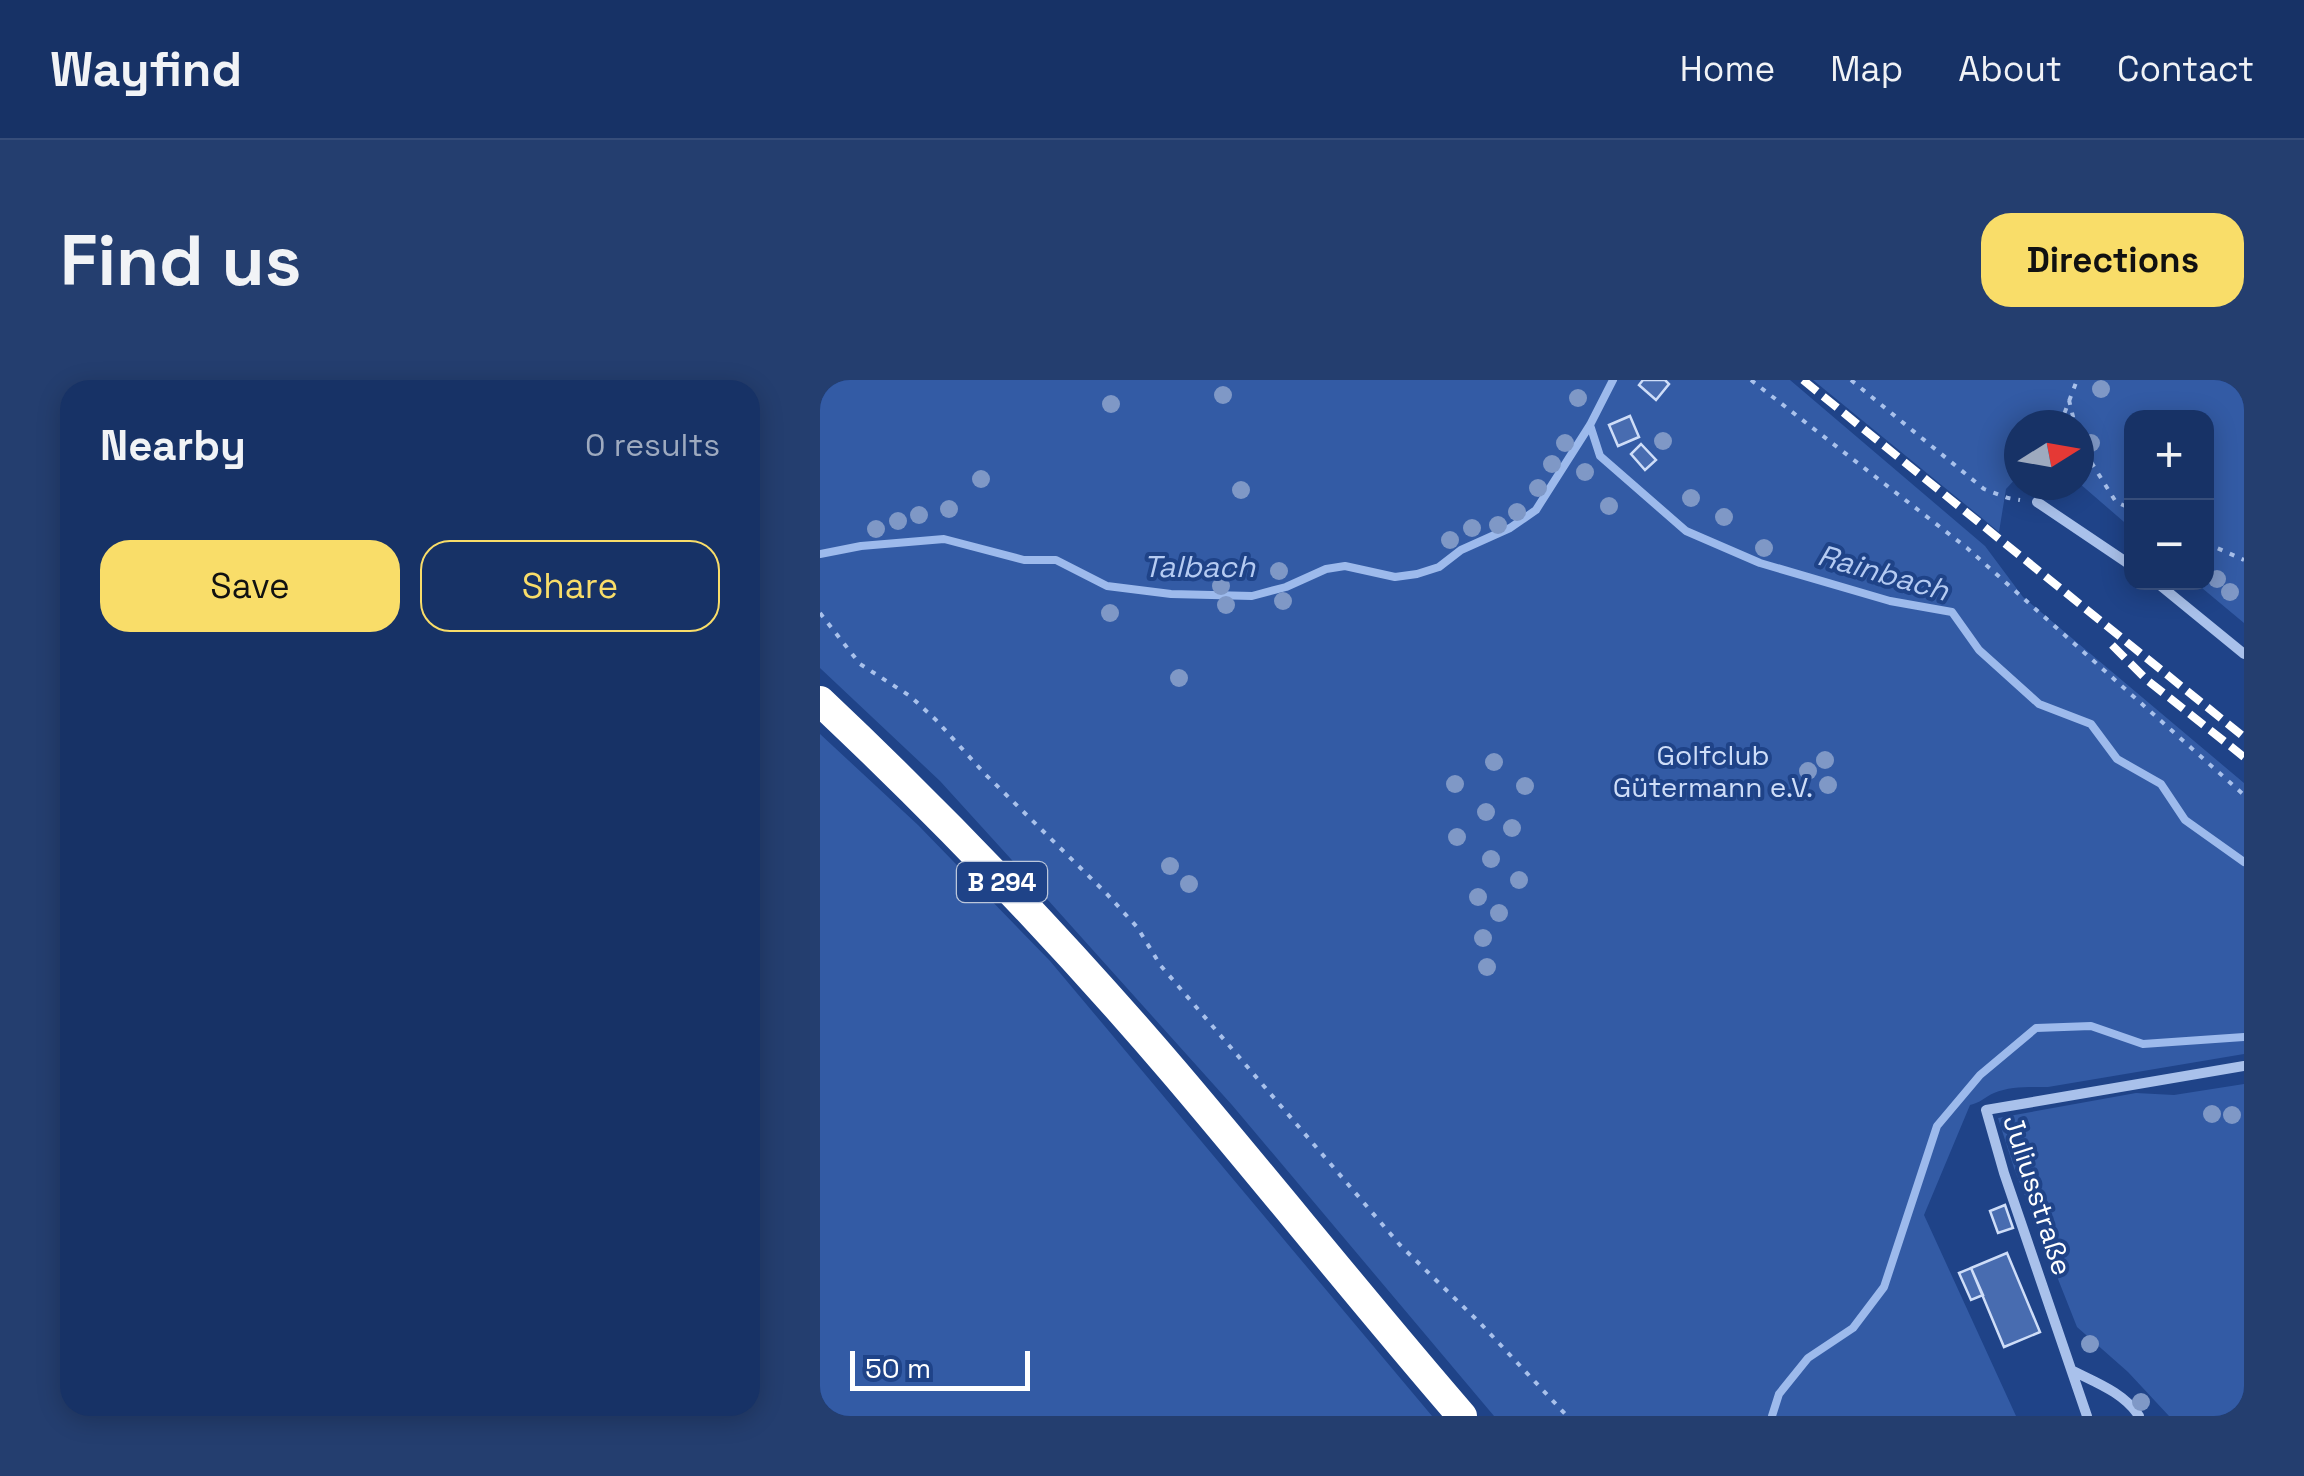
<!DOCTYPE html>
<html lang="en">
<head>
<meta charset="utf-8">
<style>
	:root { --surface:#173266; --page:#243e6f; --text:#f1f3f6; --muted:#9eaabf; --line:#364d7a; --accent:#f9dd69 }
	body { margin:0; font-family:"Space Grotesk",sans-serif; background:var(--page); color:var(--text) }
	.controls { position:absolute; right:30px; top:30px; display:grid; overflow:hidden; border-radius:20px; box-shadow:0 5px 25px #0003 }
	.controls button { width:90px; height:90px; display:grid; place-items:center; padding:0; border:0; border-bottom:2px solid var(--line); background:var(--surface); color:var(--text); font:50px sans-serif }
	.compass { position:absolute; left:1184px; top:30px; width:90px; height:90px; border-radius:50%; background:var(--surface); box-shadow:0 5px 25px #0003; rotate:79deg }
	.scale { position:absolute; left:30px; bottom:25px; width:180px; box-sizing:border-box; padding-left:10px; border:5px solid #fff; border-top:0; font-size:28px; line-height:35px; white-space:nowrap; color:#fff; -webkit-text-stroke:8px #1f4388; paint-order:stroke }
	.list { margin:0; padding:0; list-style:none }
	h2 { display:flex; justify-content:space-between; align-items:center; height:130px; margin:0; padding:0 40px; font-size:42px }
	h2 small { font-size:32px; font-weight:400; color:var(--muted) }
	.actions { display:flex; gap:20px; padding:30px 40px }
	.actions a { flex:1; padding:22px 0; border:2px solid var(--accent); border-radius:30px; text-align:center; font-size:35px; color:var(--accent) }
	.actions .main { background:var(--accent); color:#111 }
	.map { position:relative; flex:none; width:1424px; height:1036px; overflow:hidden; border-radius:30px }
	header { display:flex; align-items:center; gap:60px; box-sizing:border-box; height:140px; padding:0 50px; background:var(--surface); border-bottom:2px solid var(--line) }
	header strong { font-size:48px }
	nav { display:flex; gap:55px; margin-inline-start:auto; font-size:35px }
	.intro { display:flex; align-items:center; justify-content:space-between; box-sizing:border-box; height:240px; padding:0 60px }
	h1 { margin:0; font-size:70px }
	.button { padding:25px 45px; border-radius:30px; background:var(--accent); color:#111; font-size:35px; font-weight:700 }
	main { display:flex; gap:60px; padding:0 60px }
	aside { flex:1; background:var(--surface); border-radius:30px; box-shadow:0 5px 25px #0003 }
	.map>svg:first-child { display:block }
	.green { fill:#335ba5 }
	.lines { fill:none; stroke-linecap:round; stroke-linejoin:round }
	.stream { stroke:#9dbaec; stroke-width:8 }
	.building { fill:#486cb0; stroke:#ceddf8; stroke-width:2.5 }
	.path { stroke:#a9c1eb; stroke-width:4; stroke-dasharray:5 8; stroke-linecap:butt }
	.street { stroke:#a9c1eb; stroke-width:10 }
	.highway { stroke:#fff; stroke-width:30 }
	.rail { stroke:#fff; stroke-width:8; stroke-dasharray:18 8; stroke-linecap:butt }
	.tree { fill:#7f98c6 }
	.labels { text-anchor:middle; stroke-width:8; stroke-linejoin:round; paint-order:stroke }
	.shield { fill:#1f4388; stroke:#bcc7db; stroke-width:2.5 }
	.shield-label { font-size:25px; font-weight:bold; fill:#fff }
	.park-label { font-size:28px; fill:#ceddf8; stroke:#1f4388 }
	.street-label { font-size:28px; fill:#fff; stroke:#1f4388 }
	.water-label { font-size:30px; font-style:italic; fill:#b5cbf2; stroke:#1f4388 }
</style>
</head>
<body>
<header>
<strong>Wayfind</strong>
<nav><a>Home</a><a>Map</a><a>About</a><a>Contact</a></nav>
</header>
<div class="intro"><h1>Find us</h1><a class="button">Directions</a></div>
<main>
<aside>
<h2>Nearby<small>0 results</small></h2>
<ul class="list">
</ul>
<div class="actions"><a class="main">Save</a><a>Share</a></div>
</aside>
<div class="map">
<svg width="1424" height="1036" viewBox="0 0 1424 1036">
	<rect width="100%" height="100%" fill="#1f4388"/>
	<!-- green -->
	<path class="green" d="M0 0H970L1165 166 1203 217 1424 403V674L1228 707C1210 707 1190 706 1174 713 1165 717 1160 723 1150 725L1104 835 1196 1036H674L412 725 201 490 120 401 0 288Z
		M993 0H1424V243L1376 203 1386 202V38H1312L1311 148 1259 103V45H1199V95L1186 109 1179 152Z
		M0 354 98 445 230 581 612 1036H0Z
		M1424 704V1036H1349L1308 992 1257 947 1194 788 1178 738 1316 713 1354 715Z"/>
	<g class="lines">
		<!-- stream -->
		<path class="stream" d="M770 45 780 76 866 151 940 183 1070 221 1132 232 1159 270 1219 324 1271 344 1297 379 1341 404 1365 440 1424 482
			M0 174 41 166 124 159 204 180H236L287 206 351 214 432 216 466 207 506 189 525 186 575 197 597 194 619 187 641 170 690 148 716 130 770 45 793 0
			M952 1036 959 1014 988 978 1033 948 1064 907 1117 746 1160 695 1216 648 1271 646 1323 664 1424 657"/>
	</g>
	<!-- building -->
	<path class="building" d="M823 0H845L849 4 836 20 819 5Z
		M810 36 819 57 798 66 789 45Z
		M821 64 836 80 825 90 811 74Z
		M1185 825 1193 848 1178 853 1170 831Z
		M1187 873 1220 952 1184 967 1151 888Z
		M1151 888 1163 915 1151 920 1139 893Z"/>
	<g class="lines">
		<!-- path -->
		<path class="path" d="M931 0 1147 168 1424 415
			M1031 0 1164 109 1188 118 1200 120
			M1249 20 1255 45
			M1240 45 1257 0
			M1259 60 1261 66 1296 122 1312 129
			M1386 163 1424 180
			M0 233 40 284 90 316 116 340 165 394 286 513 317 547 341 586 580 865 661 944 747 1036"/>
		<!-- street -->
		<path class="street" d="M1217 122 1312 186
			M1336 202 1424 274
			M1253 991C1277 1003 1304 1013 1319 1036
			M1267 1036 1184 793 1166 730 1424 686"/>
		<!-- highway -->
		<path class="highway" d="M0 321C125 439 244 563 355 693 452 807 545 924 642 1036"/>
		<!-- rail -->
		<path class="rail" d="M983 0 1424 357
			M1292 265 1327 300 1424 377"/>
	</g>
	<!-- trees -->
	<g class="tree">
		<circle cx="1281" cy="9" r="9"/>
		<circle cx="403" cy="15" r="9"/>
		<circle cx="758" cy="18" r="9"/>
		<circle cx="291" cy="24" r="9"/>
		<circle cx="843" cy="61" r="9"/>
		<circle cx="745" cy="63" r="9"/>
		<circle cx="1271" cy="63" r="9"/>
		<circle cx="732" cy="84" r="9"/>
		<circle cx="765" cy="92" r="9"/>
		<circle cx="161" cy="99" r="9"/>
		<circle cx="718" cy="108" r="9"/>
		<circle cx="421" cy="110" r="9"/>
		<circle cx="871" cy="118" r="9"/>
		<circle cx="789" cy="126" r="9"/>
		<circle cx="129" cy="129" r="9"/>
		<circle cx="697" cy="132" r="9"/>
		<circle cx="99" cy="135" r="9"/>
		<circle cx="904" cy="137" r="9"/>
		<circle cx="78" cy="141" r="9"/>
		<circle cx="678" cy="145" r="9"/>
		<circle cx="652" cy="148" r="9"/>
		<circle cx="56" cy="149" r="9"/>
		<circle cx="630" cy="160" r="9"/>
		<circle cx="944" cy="168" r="9"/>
		<circle cx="459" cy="191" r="9"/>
		<circle cx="1397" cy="199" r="9"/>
		<circle cx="401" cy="206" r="9"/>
		<circle cx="1410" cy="212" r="9"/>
		<circle cx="463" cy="221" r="9"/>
		<circle cx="406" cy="225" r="9"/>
		<circle cx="290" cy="233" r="9"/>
		<circle cx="359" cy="298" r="9"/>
		<circle cx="1005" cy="380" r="9"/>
		<circle cx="674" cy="382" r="9"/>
		<circle cx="988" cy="391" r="9"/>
		<circle cx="635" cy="404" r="9"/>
		<circle cx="1008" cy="405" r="9"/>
		<circle cx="705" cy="406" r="9"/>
		<circle cx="666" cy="432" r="9"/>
		<circle cx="692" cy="448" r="9"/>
		<circle cx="637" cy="457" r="9"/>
		<circle cx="671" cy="479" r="9"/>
		<circle cx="350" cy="486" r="9"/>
		<circle cx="699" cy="500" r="9"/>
		<circle cx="369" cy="504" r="9"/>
		<circle cx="658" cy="517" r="9"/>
		<circle cx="679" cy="533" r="9"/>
		<circle cx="663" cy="558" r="9"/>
		<circle cx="667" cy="587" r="9"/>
		<circle cx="1392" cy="734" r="9"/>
		<circle cx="1412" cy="735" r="9"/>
		<circle cx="1270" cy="964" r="9"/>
		<circle cx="1321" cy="1022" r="9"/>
	</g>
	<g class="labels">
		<!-- shield labels -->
		<rect class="shield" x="137" y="482" width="90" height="40" rx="8"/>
		<g class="shield-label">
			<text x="182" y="511">B 294</text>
		</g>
		<!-- park labels -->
		<g class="park-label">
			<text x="893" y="385">Golfclub<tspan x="893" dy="32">Gütermann e.V.</tspan></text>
		</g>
		<!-- street labels -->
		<g class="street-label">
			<text transform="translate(1218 815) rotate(72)" y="10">Juliusstraße</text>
		</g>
		<!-- water labels -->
		<g class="water-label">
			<text x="379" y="197">Talbach</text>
			<text transform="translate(1063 193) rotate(16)" y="10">Rainbach</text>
		</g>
	</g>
</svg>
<div class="controls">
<button>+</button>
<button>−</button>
</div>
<svg class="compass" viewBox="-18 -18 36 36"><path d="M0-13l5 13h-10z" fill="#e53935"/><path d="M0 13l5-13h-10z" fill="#9eaabf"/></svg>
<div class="scale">50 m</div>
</div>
</main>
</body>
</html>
